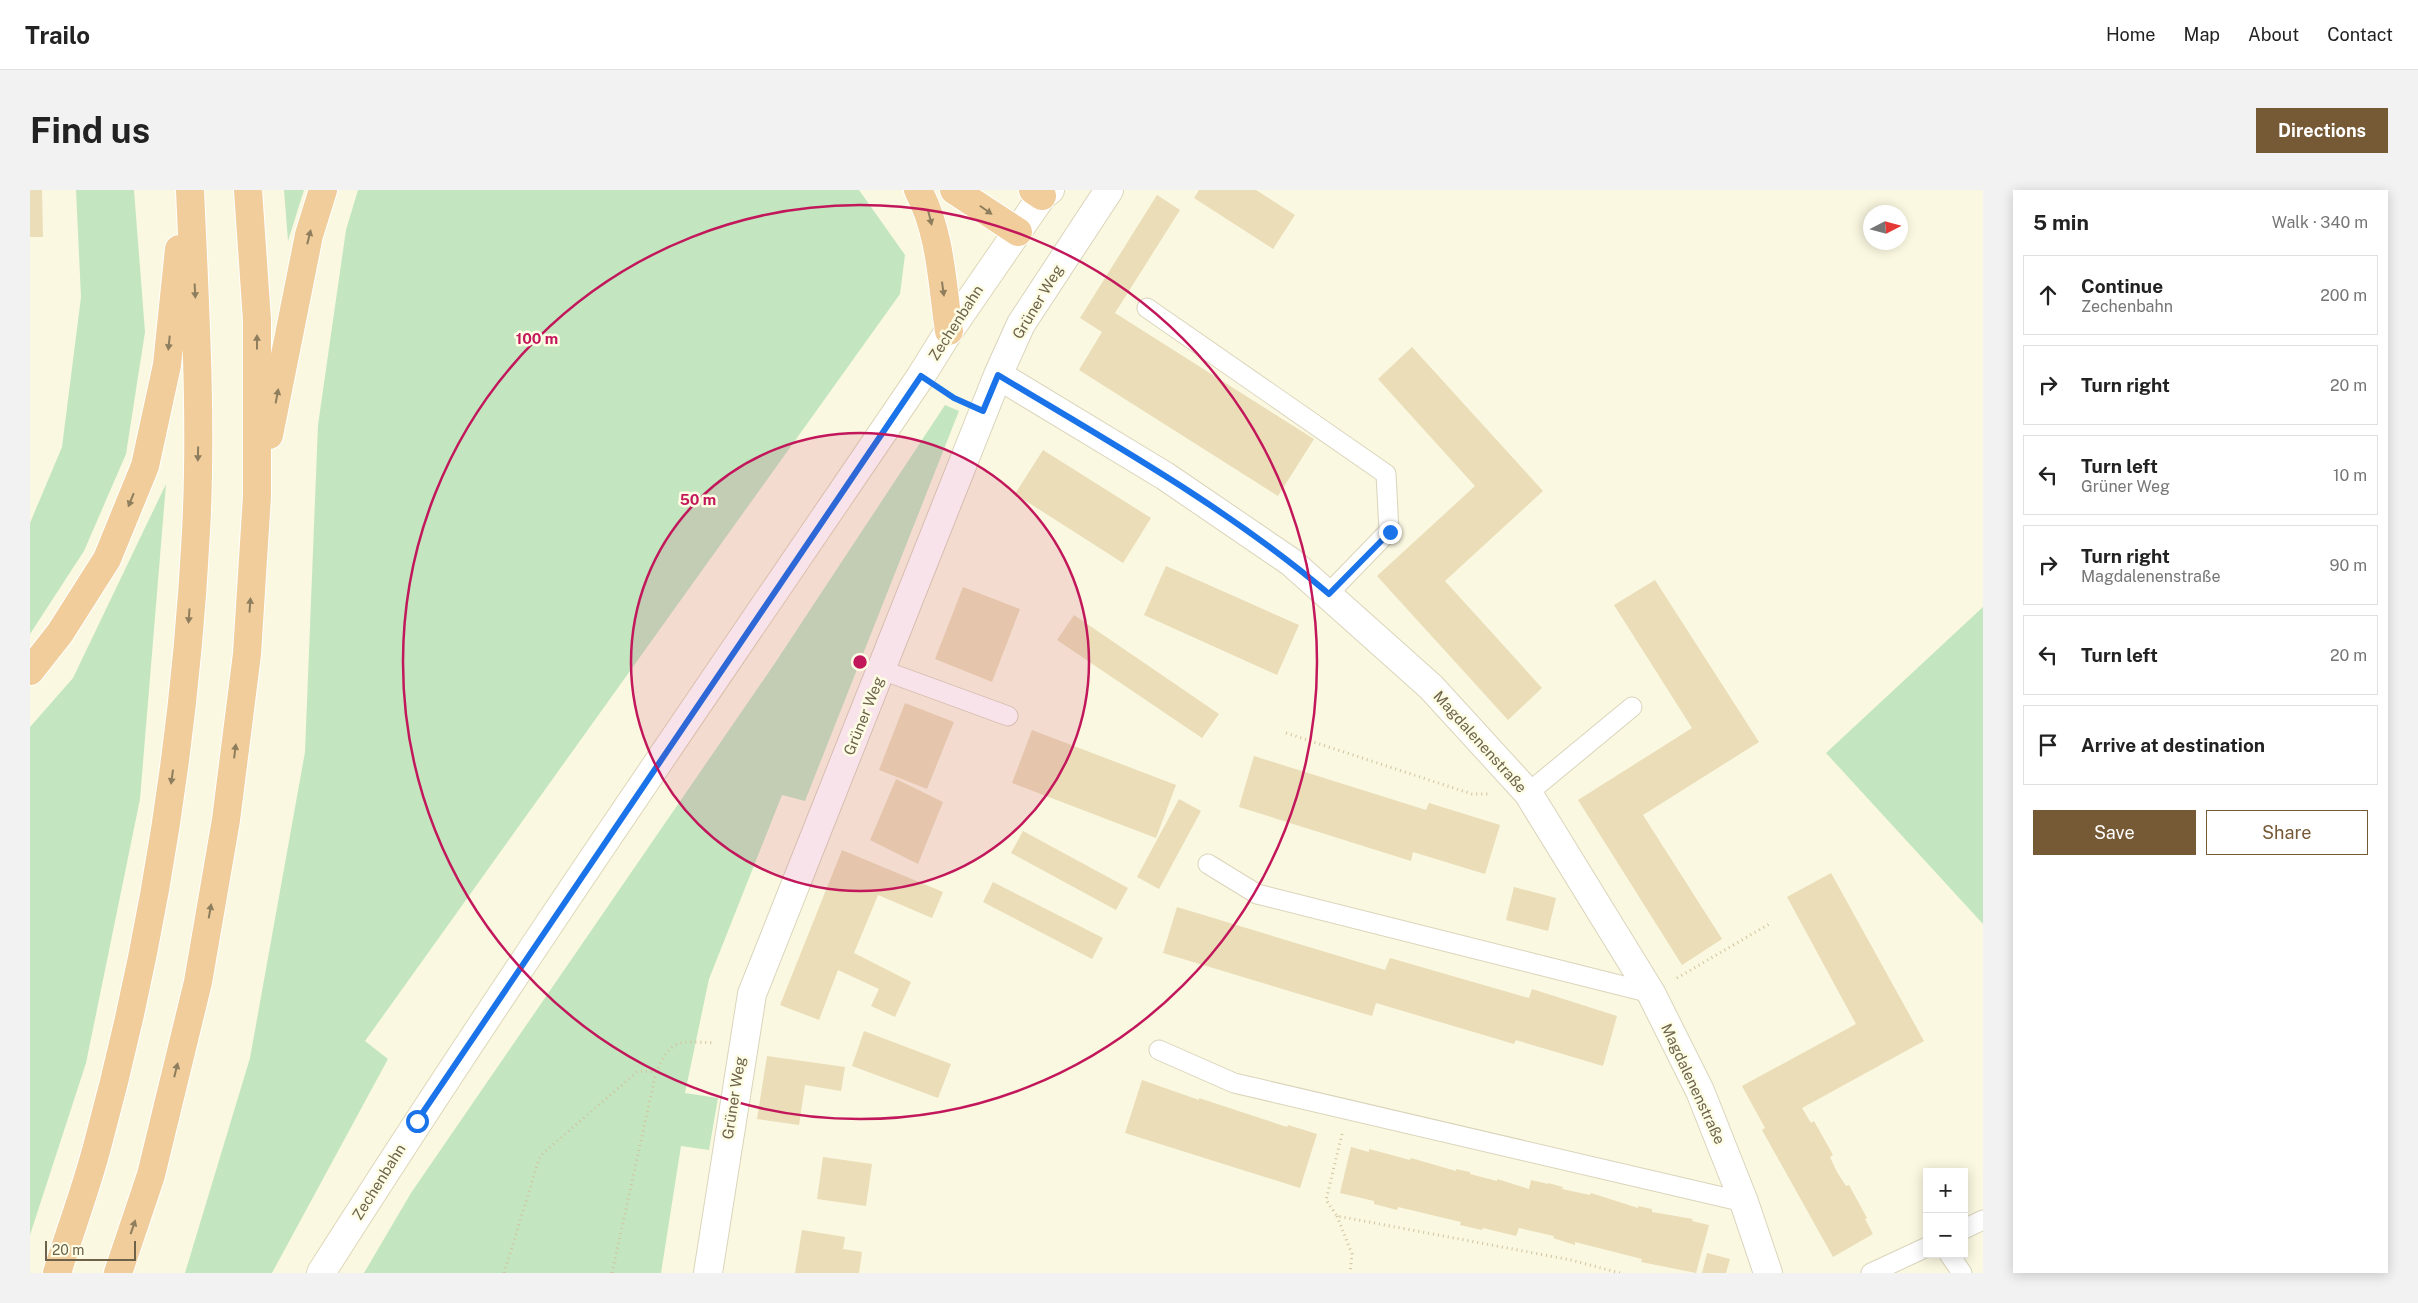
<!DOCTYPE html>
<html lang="en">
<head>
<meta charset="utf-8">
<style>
	:root { --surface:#fff; --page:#f2f2f2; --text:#222; --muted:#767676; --line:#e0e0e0; --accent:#765935 }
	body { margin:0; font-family:"Public Sans",sans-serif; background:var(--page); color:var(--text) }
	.controls { position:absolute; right:15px; bottom:15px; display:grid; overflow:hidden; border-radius:0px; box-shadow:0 2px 12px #0003 }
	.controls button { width:45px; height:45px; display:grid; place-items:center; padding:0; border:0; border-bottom:1px solid var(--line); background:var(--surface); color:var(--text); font:25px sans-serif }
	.compass { position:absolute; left:1833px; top:15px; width:45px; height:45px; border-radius:50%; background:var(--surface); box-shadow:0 2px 12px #0003; rotate:84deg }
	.scale { position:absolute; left:15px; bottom:12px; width:91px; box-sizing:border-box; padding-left:5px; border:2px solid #6e634a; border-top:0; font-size:14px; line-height:18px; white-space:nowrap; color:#6e634a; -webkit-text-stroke:4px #fdfce5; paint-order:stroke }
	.stop { position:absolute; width:15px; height:15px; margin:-11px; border:4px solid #1a73e8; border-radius:50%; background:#fff }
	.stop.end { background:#1a73e8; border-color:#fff; box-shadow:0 1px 5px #0008 }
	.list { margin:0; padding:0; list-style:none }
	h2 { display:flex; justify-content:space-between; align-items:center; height:65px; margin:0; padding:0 20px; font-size:21px }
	h2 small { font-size:16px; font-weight:400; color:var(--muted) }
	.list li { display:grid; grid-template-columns:32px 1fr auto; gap:15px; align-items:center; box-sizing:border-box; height:80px; margin:0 10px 10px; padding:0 10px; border:1px solid var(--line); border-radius:0px }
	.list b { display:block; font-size:19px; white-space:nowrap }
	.list p { margin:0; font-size:16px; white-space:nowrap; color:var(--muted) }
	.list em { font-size:16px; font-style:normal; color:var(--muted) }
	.actions { display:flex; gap:10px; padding:15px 20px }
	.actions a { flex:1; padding:11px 0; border:1px solid var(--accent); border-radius:0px; text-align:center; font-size:18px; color:var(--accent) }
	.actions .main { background:var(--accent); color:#fff }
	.icon { flex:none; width:28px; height:28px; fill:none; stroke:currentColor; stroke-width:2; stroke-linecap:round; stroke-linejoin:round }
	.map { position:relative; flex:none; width:1953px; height:1083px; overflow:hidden; border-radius:0px }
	header { display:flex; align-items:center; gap:30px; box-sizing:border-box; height:70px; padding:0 25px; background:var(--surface); border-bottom:1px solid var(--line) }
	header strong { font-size:24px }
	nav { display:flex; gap:28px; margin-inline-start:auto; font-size:18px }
	.intro { display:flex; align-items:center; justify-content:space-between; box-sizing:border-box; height:120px; padding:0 30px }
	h1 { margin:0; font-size:35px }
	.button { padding:12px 22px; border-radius:0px; background:var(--accent); color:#fff; font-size:18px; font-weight:700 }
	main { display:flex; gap:30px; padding:0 30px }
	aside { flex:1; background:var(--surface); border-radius:0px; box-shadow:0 2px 12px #0003 }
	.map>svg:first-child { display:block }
	.green { fill:#c3e6c0 }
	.building { fill:#eaddb8 }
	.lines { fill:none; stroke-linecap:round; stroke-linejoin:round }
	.lane-casing { stroke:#dad4bb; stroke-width:21 }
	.street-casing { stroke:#dad4bb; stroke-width:30 }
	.secondary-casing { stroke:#ded7b8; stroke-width:30 }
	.highway-casing { stroke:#fff; stroke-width:30 }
	.path { stroke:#d1c39e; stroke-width:3; stroke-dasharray:1 4; stroke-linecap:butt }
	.lane { stroke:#fff; stroke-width:19 }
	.street { stroke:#fff; stroke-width:28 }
	.secondary { stroke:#fff; stroke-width:28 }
	.highway { stroke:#f0cd9b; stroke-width:28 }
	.oneway { fill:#8e7e5e }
	.route { stroke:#1a73e8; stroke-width:6 }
	.ring { fill:none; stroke:#c2185b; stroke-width:2.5 }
	.labels { text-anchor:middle; stroke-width:5; stroke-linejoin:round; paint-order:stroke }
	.street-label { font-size:15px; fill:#6e634a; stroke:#fdfce5 }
	.centre { fill:#c2185b; stroke:#fdfce5; stroke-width:2.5 }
	.ring-label { font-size:15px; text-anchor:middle; font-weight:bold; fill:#c2185b; stroke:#fdfce5; stroke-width:5; stroke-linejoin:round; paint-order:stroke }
</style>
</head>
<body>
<header>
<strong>Trailo</strong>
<nav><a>Home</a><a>Map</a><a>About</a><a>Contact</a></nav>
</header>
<div class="intro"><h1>Find us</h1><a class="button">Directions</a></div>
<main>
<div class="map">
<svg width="1953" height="1083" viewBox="0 0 1953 1083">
	<rect width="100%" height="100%" fill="#faf8e0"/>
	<!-- green -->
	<path class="green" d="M46 0H104L115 142 96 264 54 361 0 444V333L32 257 51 107Z
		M254 0H274L258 51Z
		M328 0H829L875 65 870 104 335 851 358 869 242 1083H155L220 868 275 562 288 235 316 40Z
		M915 215 929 221 775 611 752 605 679 789 655 903 688 908 679 960 651 956 631 1083H334L381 1003 745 473Z
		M136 294 110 609 56 873 0 1045V537L43 488Z
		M1953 417V734L1796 563Z"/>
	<!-- building -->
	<path class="building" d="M0 0H12L13 47H0Z
		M1169 0H1226L1265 25 1243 59 1164 8Z
		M1127 5 1150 20 1085 123 1284 249 1248 306 1049 180 1072 142 1050 128Z
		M1382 157 1513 301 1415 391 1512 498 1478 530 1347 386 1445 296 1348 189Z
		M1013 260 1121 328 1093 373 985 304Z
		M1136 376 1269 435 1247 485 1114 425Z
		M1625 390 1729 552 1613 625 1692 749 1652 775 1548 610 1662 538 1584 415Z
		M933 397 990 419 962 492 905 469Z
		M1044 425 1189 524 1172 548 1027 450Z
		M875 513 924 532 897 599 849 580Z
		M1002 540 1146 595 1126 648 982 593Z
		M1224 566 1396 620 1399 613 1470 635 1455 684 1383 662 1381 671 1209 617Z
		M866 589 913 612 888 674 840 650Z
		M1149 609 1171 621 1129 699 1107 687Z
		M993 641 1098 698 1086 720 981 663Z
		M812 660 913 702 902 728 848 705 824 763 881 792 865 827 841 816 849 799 808 780 789 830 750 815Z
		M1801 683 1894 851 1772 918 1781 933 1784 931 1803 965 1800 967 1807 982 1816 996 1819 995 1837 1028 1835 1029 1843 1044 1803 1067 1732 940 1735 938 1712 896 1826 834 1757 707Z
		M963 692 1073 748 1062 769 953 712Z
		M1484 697 1526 708 1518 741 1476 730Z
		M1147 717 1355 780 1360 768 1499 808 1502 799 1587 826 1573 876 1486 850 1484 854 1346 813 1342 826 1133 763Z
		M834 841 921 874 908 908 822 876Z
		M737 866 815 877 811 901 775 895 769 935 727 929Z
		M1112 890 1169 910V908L1257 937 1258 935 1287 944 1270 998 1095 943Z
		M1321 957 1339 962V959L1380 970 1381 968 1426 981V979L1440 982V984L1467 991V989L1499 999 1501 990 1518 994V993L1533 997 1532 999 1560 1005 1561 1003 1608 1018V1016L1622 1019V1022L1663 1029 1662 1031 1679 1035 1666 1083 1611 1072 1612 1069 1545 1052V1055L1523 1048 1524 1046 1489 1038 1486 1046 1453 1038 1452 1040 1430 1035 1431 1032 1368 1017 1367 1020 1344 1014V1011L1310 1003Z
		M793 967 842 974 836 1016 787 1009Z
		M772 1040 815 1047 813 1059 832 1062 829 1083H765Z
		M1677 1063 1700 1069 1696 1083H1672Z"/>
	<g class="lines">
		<defs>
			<path id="lane" d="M1117 118 1356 284 1359 341 1299 403
				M852 480 978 526
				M1498 603 1602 517
				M1178 674 1227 704 1621 803
				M1129 860 1204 893 1714 1012
				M1934 1039 1953 1030
				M1919 1064 1932 1083
				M1841 1083 1897 1057"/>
			<path id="street" d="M968 185 1135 286 1261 372 1401 497 1498 603 1621 803 1670 901 1714 1012 1738 1083
				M678 1083 722 804 968 185 991 134 1079 0"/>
			<path id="secondary" d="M291 1083C484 779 689 484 891 186L919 141 1012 6 1020 0"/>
			<path id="highway" d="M888 0C911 43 912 94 919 141
				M924 0 988 42
				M1003 0 1012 6
				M239 245 279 45 293 0
				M0 481 30 443 77 369 115 276 137 175 149 59
				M27 1083C40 1041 56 999 67 957 122 756 155 550 166 342 172 228 165 114 160 0
				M88 1083 121 985 168 792 196 630 217 464 227 306V130L218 0"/>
		</defs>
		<!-- lane casing -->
		<use href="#lane" class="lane-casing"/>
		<!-- street casing -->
		<use href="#street" class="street-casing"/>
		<!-- secondary casing -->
		<use href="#secondary" class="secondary-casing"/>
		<!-- highway casing -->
		<use href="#highway" class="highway-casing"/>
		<!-- path -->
		<path class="path" d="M916 202 927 209
			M1256 543 1442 604H1459
			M1647 788 1741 733
			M1312 944 1296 1010 1307 1026 1541 1070 1590 1083
			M1307 1026 1322 1064 1320 1083
			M474 1083 510 966 608 881 626 882
			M582 1083 626 882C641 848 650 851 684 853"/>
		<!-- lane -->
		<use href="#lane" class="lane"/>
		<!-- street -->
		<use href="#street" class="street"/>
		<!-- secondary -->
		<use href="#secondary" class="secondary"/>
		<!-- highway -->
		<use href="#highway" class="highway"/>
	</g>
	<!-- one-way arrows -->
	<defs><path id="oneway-solid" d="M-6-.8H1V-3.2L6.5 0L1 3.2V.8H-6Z" transform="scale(1.25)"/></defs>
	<g class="oneway">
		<use href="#oneway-solid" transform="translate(956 20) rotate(35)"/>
		<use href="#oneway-solid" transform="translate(900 28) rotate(76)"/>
		<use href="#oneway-solid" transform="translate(279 47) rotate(-76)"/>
		<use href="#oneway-solid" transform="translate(913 99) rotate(82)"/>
		<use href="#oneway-solid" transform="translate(165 101) rotate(87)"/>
		<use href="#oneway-solid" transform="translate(227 152) rotate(-90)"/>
		<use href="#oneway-solid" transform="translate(139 153) rotate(96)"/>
		<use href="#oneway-solid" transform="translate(247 206) rotate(-79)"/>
		<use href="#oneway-solid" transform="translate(168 264) rotate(91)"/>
		<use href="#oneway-solid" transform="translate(101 310) rotate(112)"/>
		<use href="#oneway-solid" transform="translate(220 415) rotate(-86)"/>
		<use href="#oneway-solid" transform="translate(159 426) rotate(94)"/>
		<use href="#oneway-solid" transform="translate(205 561) rotate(-83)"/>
		<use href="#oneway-solid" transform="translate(142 587) rotate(98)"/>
		<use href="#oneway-solid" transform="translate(180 721) rotate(-80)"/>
		<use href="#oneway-solid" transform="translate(146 880) rotate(-76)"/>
		<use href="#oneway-solid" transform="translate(103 1037) rotate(-71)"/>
	</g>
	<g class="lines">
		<!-- route -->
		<path class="route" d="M387 931 891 186 924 208 953 221 968 185C1081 253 1198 318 1299 404L1360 342"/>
	</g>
	<!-- distance rings -->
	<circle cx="830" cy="472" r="229" fill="#c2185b" fill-opacity=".12"/>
	<g class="ring">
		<circle cx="830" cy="472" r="229"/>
		<circle cx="830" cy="472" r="457"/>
	</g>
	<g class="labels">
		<!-- street labels -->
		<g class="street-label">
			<text transform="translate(1008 112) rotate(-59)" y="5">Grüner Weg</text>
			<text transform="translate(926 133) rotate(-57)" y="5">Zechenbahn</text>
			<text transform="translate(834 526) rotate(-68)" y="5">Grüner Weg</text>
			<text transform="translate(1450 552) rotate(48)" y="5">Magdalenenstraße</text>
			<text transform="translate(1663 894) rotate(65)" y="5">Magdalenenstraße</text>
			<text transform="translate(704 908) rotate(-81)" y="5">Grüner Weg</text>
			<text transform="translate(349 992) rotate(-58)" y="5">Zechenbahn</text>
		</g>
	</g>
	<circle cx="830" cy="472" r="8" class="centre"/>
	<g class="ring-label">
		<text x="507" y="154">100 m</text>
		<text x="668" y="315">50 m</text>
	</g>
</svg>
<div class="controls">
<button>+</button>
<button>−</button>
</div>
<svg class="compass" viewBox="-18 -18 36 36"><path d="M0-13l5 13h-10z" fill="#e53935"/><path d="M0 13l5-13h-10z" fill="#767676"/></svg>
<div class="scale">20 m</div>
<div class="stop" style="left:387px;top:931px"></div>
<div class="stop end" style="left:1360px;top:342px"></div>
</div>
<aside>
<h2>5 min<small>Walk · 340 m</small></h2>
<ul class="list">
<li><svg class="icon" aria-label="ahead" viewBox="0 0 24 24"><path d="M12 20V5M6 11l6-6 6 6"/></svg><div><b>Continue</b><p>Zechenbahn</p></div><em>200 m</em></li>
<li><svg class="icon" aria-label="right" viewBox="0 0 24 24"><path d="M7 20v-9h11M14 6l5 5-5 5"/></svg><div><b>Turn right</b></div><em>20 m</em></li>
<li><svg class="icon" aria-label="left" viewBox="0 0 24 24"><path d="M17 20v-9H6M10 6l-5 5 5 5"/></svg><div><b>Turn left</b><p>Grüner Weg</p></div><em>10 m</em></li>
<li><svg class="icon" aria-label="right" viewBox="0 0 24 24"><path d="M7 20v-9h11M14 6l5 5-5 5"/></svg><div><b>Turn right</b><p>Magdalenenstraße</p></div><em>90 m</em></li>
<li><svg class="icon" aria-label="left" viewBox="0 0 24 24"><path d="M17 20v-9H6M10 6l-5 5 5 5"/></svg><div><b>Turn left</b></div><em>20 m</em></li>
<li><svg class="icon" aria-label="arrive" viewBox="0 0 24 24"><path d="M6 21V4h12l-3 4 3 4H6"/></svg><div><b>Arrive at destination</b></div></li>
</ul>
<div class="actions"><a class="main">Save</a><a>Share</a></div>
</aside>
</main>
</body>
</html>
